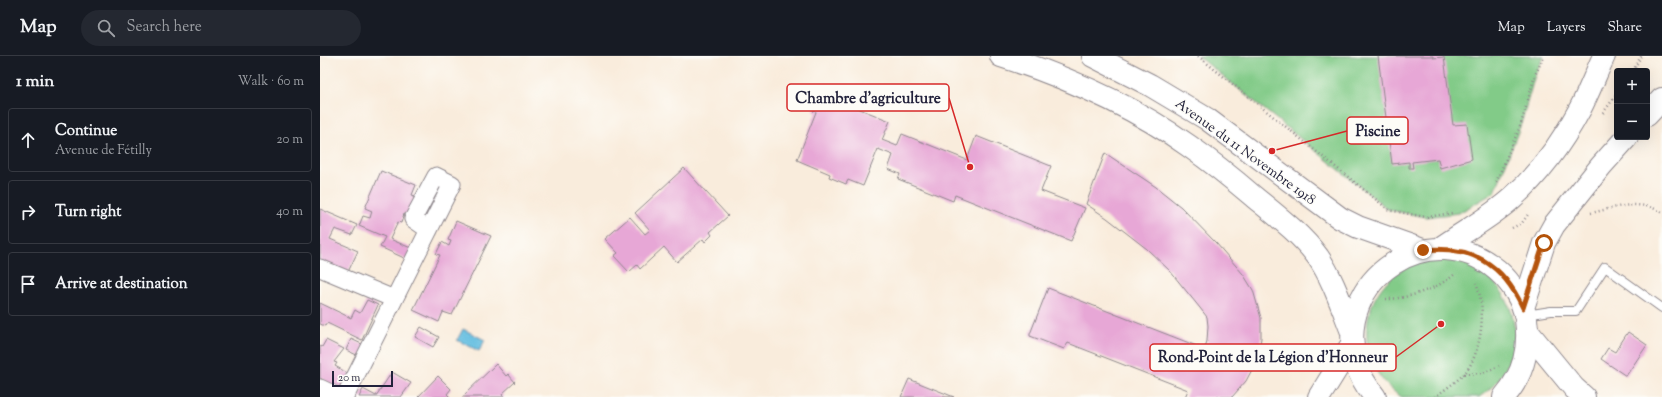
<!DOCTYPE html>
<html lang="en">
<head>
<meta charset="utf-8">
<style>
	:root { --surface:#171b24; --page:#242831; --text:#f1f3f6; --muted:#9ea1a6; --line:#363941 }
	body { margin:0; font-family:"Sorts Mill Goudy",serif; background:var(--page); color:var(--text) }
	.controls { position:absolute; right:12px; top:12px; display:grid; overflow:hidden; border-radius:4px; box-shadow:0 4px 16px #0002 }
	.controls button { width:36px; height:36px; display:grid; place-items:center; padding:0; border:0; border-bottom:1px solid var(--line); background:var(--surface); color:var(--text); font:20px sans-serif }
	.scale { position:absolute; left:12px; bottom:10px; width:61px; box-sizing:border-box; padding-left:4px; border:2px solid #22223b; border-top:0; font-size:11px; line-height:14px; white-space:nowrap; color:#22223b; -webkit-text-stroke:3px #fdfcf7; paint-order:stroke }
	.stop { position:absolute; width:12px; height:12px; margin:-9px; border:3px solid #b45309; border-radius:50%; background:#fff }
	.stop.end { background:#b45309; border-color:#fff; box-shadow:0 1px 4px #0008 }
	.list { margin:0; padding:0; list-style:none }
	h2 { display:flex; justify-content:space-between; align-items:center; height:52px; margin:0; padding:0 16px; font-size:17px }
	h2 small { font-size:13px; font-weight:400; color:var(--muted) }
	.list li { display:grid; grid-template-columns:26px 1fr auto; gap:12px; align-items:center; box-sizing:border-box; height:64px; margin:0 8px 8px; padding:0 8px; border:1px solid var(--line); border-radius:4px }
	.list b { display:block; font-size:15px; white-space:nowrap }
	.list p { margin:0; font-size:13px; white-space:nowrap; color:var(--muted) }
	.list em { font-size:13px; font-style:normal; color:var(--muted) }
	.icon { flex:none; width:22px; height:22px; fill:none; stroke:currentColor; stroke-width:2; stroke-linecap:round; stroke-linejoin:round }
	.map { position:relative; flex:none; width:1342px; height:341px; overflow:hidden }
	header { display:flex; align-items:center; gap:24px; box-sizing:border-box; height:56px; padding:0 20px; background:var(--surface); border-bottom:1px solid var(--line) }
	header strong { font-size:19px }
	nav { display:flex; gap:22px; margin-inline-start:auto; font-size:14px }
	.search { width:280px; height:36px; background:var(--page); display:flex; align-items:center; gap:10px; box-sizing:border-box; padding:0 14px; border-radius:22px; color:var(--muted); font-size:15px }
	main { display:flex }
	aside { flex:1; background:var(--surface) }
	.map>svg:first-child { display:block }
	.green { fill:#82cb88; stroke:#527662 }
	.water { fill:#63bde0; stroke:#42708e }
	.building { fill:#e7a7d6 }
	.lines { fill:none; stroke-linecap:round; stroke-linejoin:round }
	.lane-casing { stroke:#8e878c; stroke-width:10 }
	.street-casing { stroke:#8e878c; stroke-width:19 }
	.secondary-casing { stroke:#8e878c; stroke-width:24 }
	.primary-casing { stroke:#8e878c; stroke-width:24 }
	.path { stroke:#8e878c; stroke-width:2.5; stroke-dasharray:1 3; stroke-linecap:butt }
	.lane { stroke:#fff; stroke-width:8 }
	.street { stroke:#fff; stroke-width:17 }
	.secondary { stroke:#fff; stroke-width:22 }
	.primary { stroke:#fff; stroke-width:22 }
	.route { stroke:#b45309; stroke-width:5 }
	.labels { text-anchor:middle; stroke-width:3; stroke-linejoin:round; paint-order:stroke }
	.street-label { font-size:14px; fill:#22223b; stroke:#fdfcf7 }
	.leader { fill:none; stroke:#d62828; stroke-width:1.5 }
	.callout-dot { fill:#d62828; stroke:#fdfcf7; stroke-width:1.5 }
	.callout { fill:#fdfcf7; stroke:#d62828; stroke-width:1.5 }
	.callout-label { font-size:15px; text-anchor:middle; font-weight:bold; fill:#22223b }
</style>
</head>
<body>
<header>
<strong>Map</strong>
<div class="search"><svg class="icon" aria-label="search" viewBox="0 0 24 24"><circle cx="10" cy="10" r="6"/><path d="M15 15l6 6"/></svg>Search here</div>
<nav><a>Map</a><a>Layers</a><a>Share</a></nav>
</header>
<main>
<aside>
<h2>1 min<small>Walk · 60 m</small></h2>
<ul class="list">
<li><svg class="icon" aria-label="ahead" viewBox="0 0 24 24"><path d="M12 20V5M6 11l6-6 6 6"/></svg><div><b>Continue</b><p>Avenue de Fétilly</p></div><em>20 m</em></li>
<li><svg class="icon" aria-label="right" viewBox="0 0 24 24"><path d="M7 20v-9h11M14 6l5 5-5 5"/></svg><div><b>Turn right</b></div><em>40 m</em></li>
<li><svg class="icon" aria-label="arrive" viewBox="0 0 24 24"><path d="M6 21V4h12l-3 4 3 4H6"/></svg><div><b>Arrive at destination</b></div></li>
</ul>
</aside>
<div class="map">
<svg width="1342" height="341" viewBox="0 0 1342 341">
	<rect width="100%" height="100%" fill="#fdfcf7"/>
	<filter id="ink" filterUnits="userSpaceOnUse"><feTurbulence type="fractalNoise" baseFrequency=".025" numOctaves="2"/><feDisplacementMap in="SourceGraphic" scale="8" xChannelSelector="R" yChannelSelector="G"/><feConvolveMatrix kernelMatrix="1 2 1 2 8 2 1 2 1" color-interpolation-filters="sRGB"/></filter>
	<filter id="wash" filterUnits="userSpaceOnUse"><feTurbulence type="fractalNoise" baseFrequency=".012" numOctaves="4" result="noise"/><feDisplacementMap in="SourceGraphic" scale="16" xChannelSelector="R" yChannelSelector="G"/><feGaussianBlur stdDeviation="0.9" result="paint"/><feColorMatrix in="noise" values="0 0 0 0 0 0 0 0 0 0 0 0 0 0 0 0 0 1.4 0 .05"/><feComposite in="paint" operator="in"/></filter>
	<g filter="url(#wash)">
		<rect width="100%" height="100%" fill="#f9ecdc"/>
		<!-- green -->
		<path class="green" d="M878 0H1224L1215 19 1201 68 1175 136 1139 157 1106 161 1069 154Z
			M1123 203C1136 205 1149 207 1161 215 1206 246 1206 311 1159 341H1082C1038 315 1034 248 1077 217 1091 207 1106 205 1123 203Z"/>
		<!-- water -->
		<path class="water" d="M143 273 165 284 159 295 137 284Z"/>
		<g id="blocks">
			<!-- building -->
			<path class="building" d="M1058 0H1113V2L1124 1 1133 69 1147 68 1152 103 1120 112 1118 103 1092 106 1093 112H1089V106L1072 108Z
				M500 35 523 44 522 46 570 65 562 84 577 90 582 78 647 104 656 80 731 110 721 135 765 152 751 185 635 139 633 145 578 123 580 118 568 113 573 99 558 93 543 130 528 124 526 128 509 121 510 118 477 104 496 56 493 55Z
				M785 97 836 131 861 151 896 187 923 218 933 234 941 262V282L939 295 936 306 926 325 912 341H865L868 334 748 287 744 293 710 280V278L728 232 882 292 881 297 883 299 887 285 888 270 887 261 880 252 850 215 827 193 787 162 766 148Z
				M364 112 408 160 390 176 392 179 385 186 383 183 357 206 344 191 320 213 317 209 309 216 294 200 298 197 285 183 310 161 325 178 330 174 315 157Z
				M61 115 96 129 92 139 102 142 92 161 84 158 81 167 78 166 70 183 93 193 87 205 82 201 60 191 65 181 39 170 43 160 50 162 52 155 45 152Z
				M0 153 37 169 32 179 15 173 10 183 38 195 27 218 0 206Z
				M136 165 171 180 132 259 123 256 119 266 93 254 120 199 116 198 122 186 129 190 131 185 128 184Z
				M47 244 58 249 42 284 7 267 5 270 0 268V247L31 262 35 254 40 257Z
				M101 271 119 281 113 291 95 281Z
				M1308 276 1327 289 1306 320 1281 303 1288 292 1295 296Z
				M31 283 46 290 41 301 26 294Z
				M6 284 24 293 14 306 17 307 15 310 31 319 20 335 0 322V290L2 291Z
				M176 308 186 320 188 318 195 326 182 338 184 341H142Z
				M72 316 91 327 81 341H39L43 333 56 340Z
				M118 320 131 333 127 338 130 341H98Z
				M589 323 634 341H581Z"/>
		</g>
	</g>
	<g filter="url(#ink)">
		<use href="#blocks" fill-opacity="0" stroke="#8e878c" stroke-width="1"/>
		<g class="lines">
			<defs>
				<path id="lane" d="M1206 259 1231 255H1256L1285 211 1342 252"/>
				<path id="street" d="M0 212 74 243
					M0 332 19 341
					M25 341 132 128 116 120 93 163 109 174"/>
				<path id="secondary" d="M1208 276 1254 332 1264 341
					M999 341 1032 288"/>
				<path id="primary" d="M681 0C747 21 813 50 869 90 892 106 913 123 934 141 956 159 981 178 998 201 1013 223 1022 251 1032 276
					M773 0 830 29 887 63 1020 162 1038 171 1103 194
					M1327 59 1342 43
					M1119 193C1143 176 1170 162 1192 142 1219 118 1243 85 1260 53 1269 36 1276 17 1284 0
					M1203 252 1224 187 1234 169 1281 110 1307 81
					M1055 341C1047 331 1039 320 1036 307 1012 223 1110 158 1177 214 1191 226 1203 244 1206 263 1210 293 1204 318 1184 341"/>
			</defs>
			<!-- lane casing -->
			<use href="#lane" class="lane-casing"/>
			<!-- street casing -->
			<use href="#street" class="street-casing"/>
			<!-- secondary casing -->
			<use href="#secondary" class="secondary-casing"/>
			<!-- primary casing -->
			<use href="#primary" class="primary-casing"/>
			<!-- path -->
			<path class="path" d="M878 0 1069 154 1106 161 1132 157
				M1313 15 1321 0
				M1283 57 1297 38
				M1176 126 1201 68 1215 19 1224 0
				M1271 157C1294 152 1321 142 1342 157
				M1192 172 1202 167 1209 157
				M1066 243C1088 243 1119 232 1135 218
				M1144 318 1163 317 1179 310
				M1115 341C1124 334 1136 326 1144 318 1162 298 1167 251 1156 227"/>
			<!-- lane -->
			<use href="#lane" class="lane"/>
			<!-- street -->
			<use href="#street" class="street"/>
			<!-- secondary -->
			<use href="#secondary" class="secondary"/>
			<!-- primary -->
			<use href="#primary" class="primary"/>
		</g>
	</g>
	<g class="lines" filter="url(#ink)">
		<!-- route -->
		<path class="route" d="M1103 194C1152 189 1183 208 1203 252L1224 187"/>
	</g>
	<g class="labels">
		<!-- street labels -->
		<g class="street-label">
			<text transform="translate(926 95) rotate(36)" y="5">Avenue du 11 Novembre 1918</text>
		</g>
	</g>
	<!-- callouts -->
	<path class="leader" d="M650 111L629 42M952 95L1027 75M1121 268L1076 301"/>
	<g class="callout-dot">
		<circle cx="650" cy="111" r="4"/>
		<circle cx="952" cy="95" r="4"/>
		<circle cx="1121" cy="268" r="4"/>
	</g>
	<g class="callout">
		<rect x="467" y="28" width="162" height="27" rx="4"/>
		<rect x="1027" y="61" width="61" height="27" rx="4"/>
		<rect x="830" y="288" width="246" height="27" rx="4"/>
	</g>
	<g class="callout-label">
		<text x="548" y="47">Chambre d'agriculture</text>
		<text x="1058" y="80">Piscine</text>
		<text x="953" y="306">Rond-Point de la Légion d'Honneur</text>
	</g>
</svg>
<div class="controls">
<button>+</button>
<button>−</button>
</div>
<div class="scale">20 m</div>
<div class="stop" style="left:1224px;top:187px"></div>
<div class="stop end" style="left:1103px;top:194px"></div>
</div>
</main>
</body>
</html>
